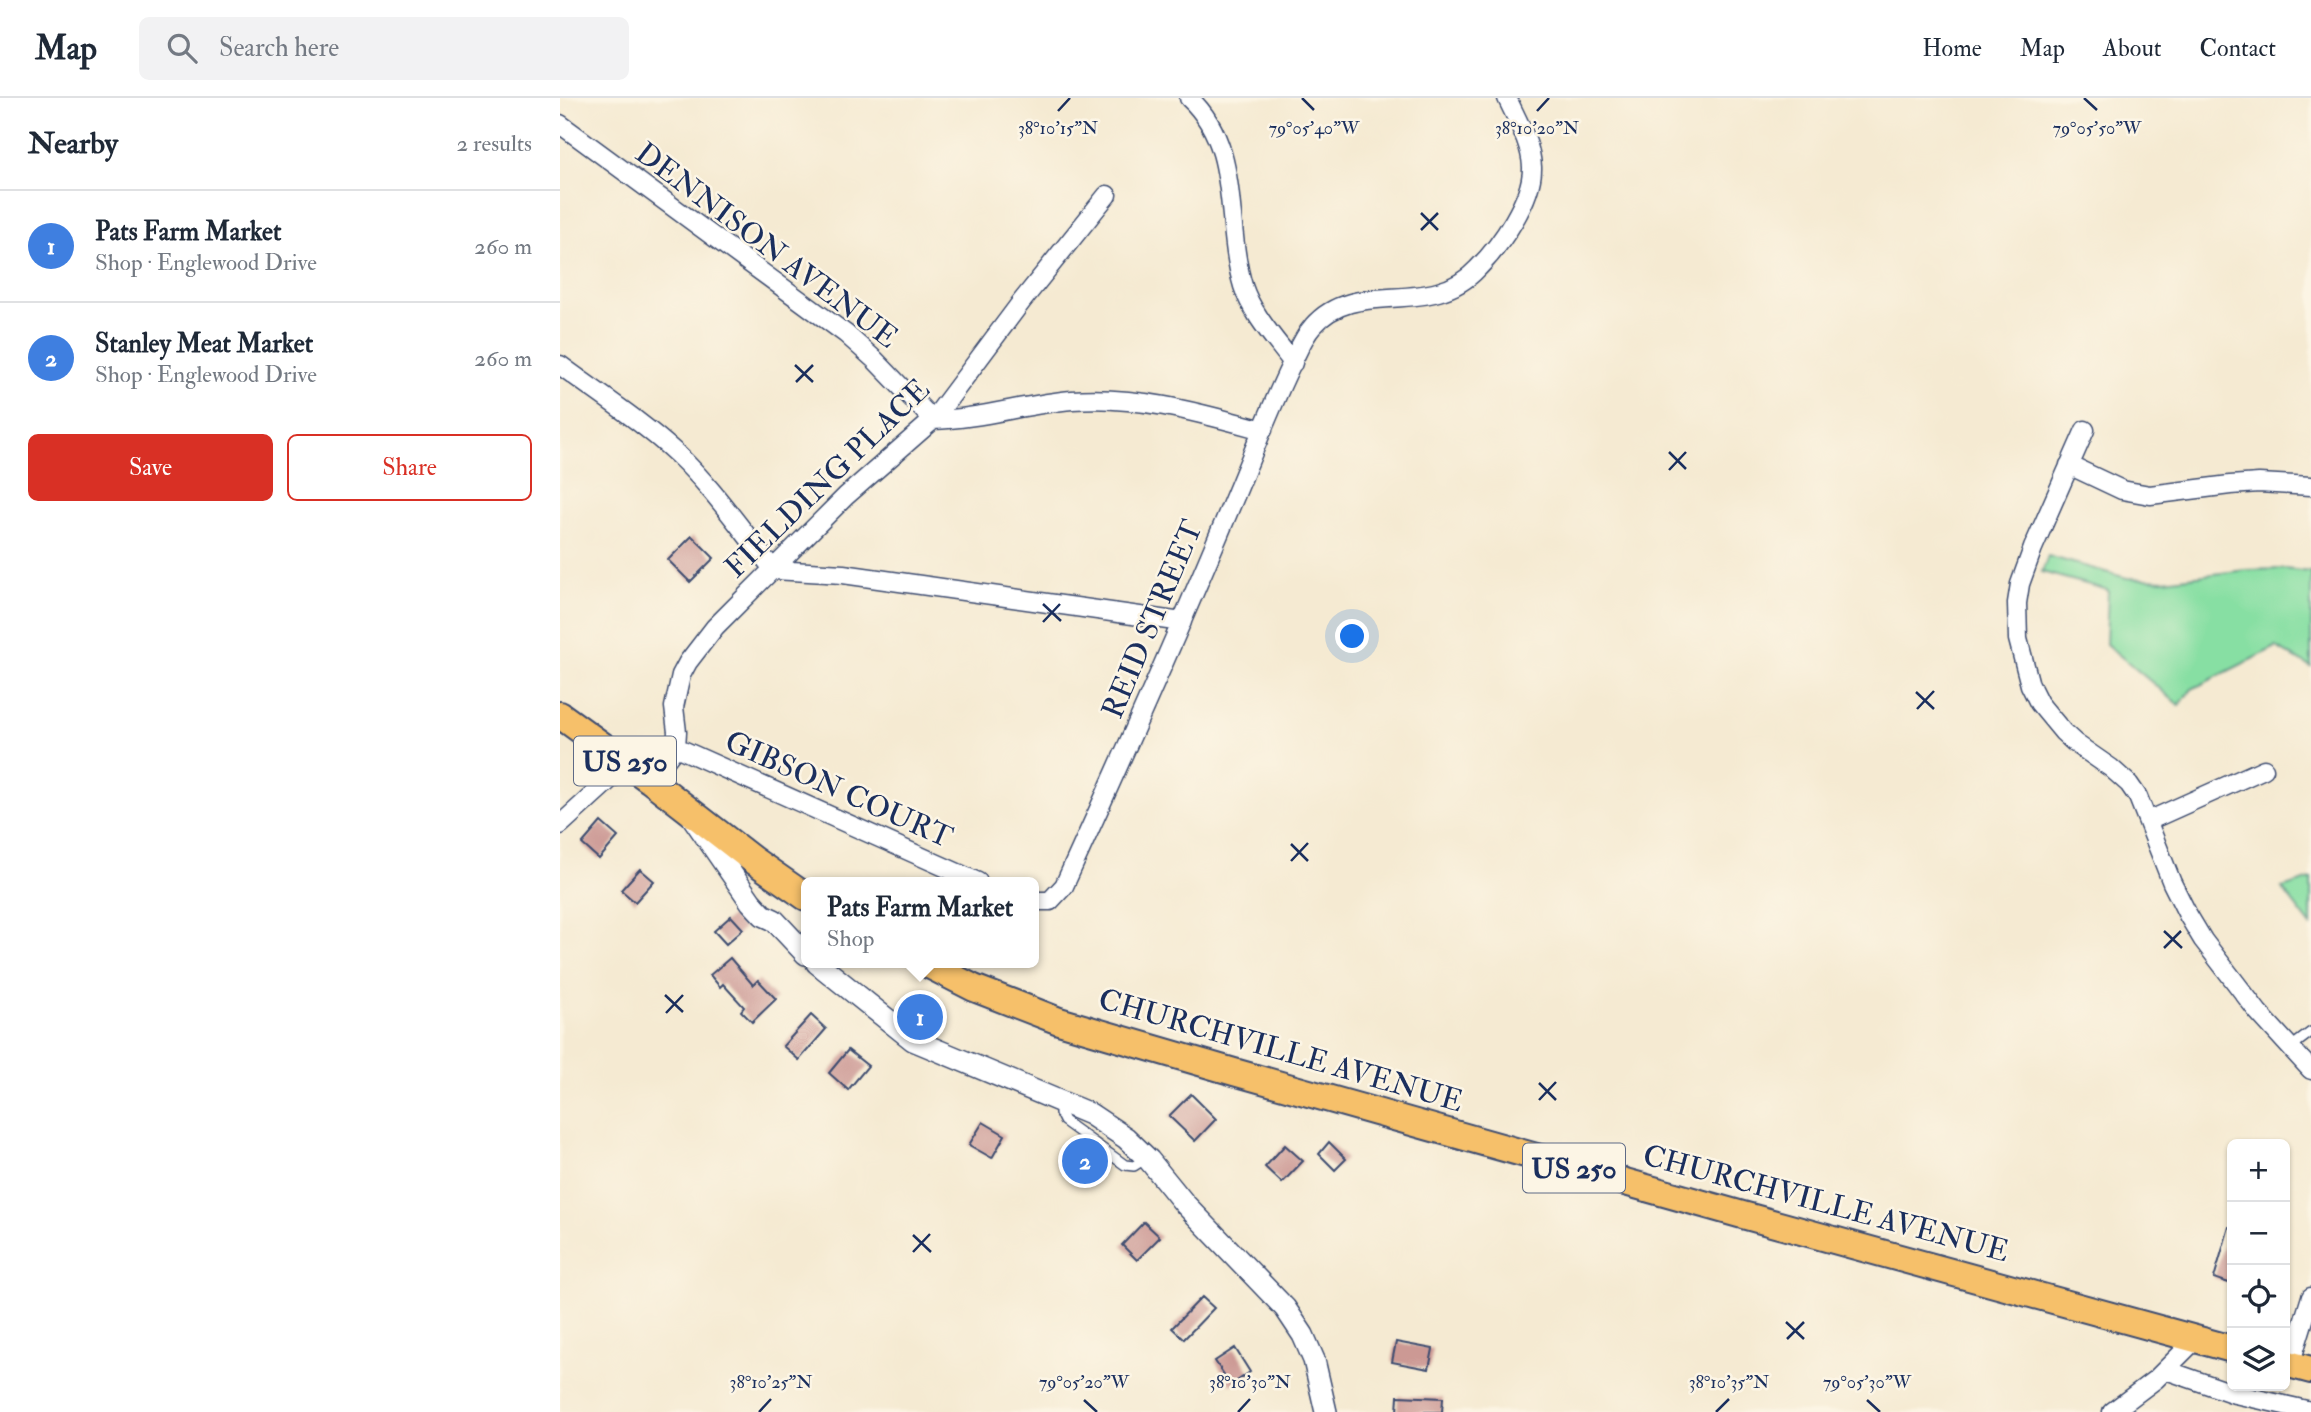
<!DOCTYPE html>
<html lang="en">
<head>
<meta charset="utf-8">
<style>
	:root { --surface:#fff; --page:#f2f2f3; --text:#1f2937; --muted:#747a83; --line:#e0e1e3; --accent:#d93025 }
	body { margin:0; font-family:"IM FELL Double Pica",serif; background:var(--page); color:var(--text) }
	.controls { position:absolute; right:21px; bottom:21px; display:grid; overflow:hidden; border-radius:10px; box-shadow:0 2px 5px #0004 }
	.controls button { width:63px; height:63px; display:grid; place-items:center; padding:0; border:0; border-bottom:2px solid var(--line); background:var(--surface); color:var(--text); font:35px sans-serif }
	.you { position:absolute; left:793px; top:539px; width:24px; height:24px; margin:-18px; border:5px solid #fff; border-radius:50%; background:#1a73e8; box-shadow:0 0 0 10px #1a73e833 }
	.badge { display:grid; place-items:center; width:46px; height:46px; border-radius:50%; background:var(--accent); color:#fff; font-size:23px; font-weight:700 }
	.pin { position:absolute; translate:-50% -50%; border:4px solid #fff; box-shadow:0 2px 7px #0006 }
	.popup { position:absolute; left:241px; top:779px; width:238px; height:91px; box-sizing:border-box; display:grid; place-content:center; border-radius:10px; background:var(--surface); filter:drop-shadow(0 2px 5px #0005); font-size:23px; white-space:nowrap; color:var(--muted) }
	.popup b { font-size:26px; color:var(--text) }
	.popup::after { content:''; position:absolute; left:50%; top:100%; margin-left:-14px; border:14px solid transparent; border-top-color:var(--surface) }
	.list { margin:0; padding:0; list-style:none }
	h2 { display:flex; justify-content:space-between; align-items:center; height:91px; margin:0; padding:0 28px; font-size:30px }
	h2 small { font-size:23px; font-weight:400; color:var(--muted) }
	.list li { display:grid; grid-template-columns:46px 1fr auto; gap:21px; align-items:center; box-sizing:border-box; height:112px; padding:0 28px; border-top:2px solid var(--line) }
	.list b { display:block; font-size:26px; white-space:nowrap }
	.list p { margin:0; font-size:23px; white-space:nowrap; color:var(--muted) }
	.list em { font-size:23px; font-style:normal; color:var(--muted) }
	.actions { display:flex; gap:14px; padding:21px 28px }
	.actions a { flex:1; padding:16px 0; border:2px solid var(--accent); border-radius:10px; text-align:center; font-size:24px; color:var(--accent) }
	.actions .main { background:var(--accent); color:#fff }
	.icon { flex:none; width:38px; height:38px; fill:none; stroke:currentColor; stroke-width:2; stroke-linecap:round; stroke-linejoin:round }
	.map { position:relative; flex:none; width:1751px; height:1314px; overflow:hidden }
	header { display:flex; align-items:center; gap:42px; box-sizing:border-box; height:98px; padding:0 35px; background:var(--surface); border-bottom:2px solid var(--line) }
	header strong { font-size:33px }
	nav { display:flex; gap:38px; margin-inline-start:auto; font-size:24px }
	.search { width:490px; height:63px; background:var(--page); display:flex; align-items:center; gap:18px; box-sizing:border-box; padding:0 24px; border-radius:10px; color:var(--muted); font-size:26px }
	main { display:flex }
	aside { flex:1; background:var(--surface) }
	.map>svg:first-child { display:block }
	.green { fill:#87dfa3; stroke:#518780; stroke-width:2 }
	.building { fill:#cc9994 }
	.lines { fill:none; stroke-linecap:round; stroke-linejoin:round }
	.service-casing { stroke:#3c4b6f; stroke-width:12 }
	.minor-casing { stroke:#3c4b6f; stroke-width:21 }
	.tertiary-casing { stroke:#3c4b6f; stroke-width:24 }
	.primary-casing { stroke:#3c4b6f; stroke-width:30 }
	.service { stroke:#fff; stroke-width:9 }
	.minor { stroke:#fff; stroke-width:18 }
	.tertiary { stroke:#fff; stroke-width:21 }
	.primary { stroke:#f6c06b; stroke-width:26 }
	.ticks { fill:none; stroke:#1b2f5e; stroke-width:2.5 }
	.labels { text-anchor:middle; stroke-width:5; stroke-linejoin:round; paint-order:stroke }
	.shield { fill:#fcf5e5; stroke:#5e6a86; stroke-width:2 }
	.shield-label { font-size:28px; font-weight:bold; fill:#1b2f5e }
	.street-label { font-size:30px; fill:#1b2f5e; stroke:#fcf5e5 }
	.ticks-label { font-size:18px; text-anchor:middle; fill:#1b2f5e; stroke:#fcf5e5; stroke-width:5; stroke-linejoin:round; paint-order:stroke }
</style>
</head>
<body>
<header>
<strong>Map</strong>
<div class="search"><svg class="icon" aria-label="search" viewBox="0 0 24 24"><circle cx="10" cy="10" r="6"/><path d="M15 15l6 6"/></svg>Search here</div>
<nav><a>Home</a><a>Map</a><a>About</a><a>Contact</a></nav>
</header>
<main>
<aside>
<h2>Nearby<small>2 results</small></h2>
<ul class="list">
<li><span class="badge" style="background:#3f7fe0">1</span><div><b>Pats Farm Market</b><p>Shop · Englewood Drive</p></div><em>260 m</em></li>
<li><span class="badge" style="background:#3f7fe0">2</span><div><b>Stanley Meat Market</b><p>Shop · Englewood Drive</p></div><em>260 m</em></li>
</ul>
<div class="actions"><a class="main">Save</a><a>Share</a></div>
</aside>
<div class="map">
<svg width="1751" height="1314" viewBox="0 0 1751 1314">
	<rect width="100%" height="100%" fill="#fcf5e5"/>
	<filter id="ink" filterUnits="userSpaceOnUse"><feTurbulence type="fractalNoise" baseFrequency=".0143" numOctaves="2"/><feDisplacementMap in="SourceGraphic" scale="14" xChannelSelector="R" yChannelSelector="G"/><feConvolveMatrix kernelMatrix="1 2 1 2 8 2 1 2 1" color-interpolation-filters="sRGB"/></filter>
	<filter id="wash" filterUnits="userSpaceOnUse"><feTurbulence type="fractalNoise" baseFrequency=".00686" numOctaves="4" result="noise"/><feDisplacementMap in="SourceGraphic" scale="28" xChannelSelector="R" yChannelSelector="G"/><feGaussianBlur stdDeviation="1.57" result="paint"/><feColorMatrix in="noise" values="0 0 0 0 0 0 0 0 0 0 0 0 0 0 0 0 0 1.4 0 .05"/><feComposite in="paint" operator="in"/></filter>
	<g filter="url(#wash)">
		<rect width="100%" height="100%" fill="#f5ead2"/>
		<!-- green -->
		<path class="green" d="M1488 458 1567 480 1604 482 1686 472 1724 471 1751 474V569L1716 549 1632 591 1619 607 1546 546 1548 492 1482 474Z
			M1751 781V828L1722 790Z"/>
		<g id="blocks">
			<!-- building -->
			<path class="building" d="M132 438 154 460 130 484 108 462Z
				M41 724 58 739 39 761 22 746Z
				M80 771 94 783 75 804 61 792Z
				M171 818 183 831 166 846 154 833Z
				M170 860 193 887 198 882 216 901 192 924 181 913 184 909 163 886 160 889 150 877Z
				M349 898 384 915 373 936 360 931 340 915Z
				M251 917 266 931 239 962 223 948Z
				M288 952 308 968 288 992 269 975Z
				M631 996 656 1021 635 1043 609 1018Z
				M423 1024 445 1037 432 1060 409 1047Z
				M518 1041 547 1062 532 1085 502 1066Z
				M769 1044 786 1061 775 1072 759 1056Z
				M725 1047 743 1063 722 1085 705 1069Z
				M584 1124 600 1139 577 1162 562 1147Z
				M1669 1129H1672V1186L1654 1180Z
				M642 1199 654 1210 624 1241 612 1230Z
				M836 1244 873 1251 869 1271 832 1264Z
				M675 1250 690 1274 671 1287 655 1263Z
				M838 1298 883 1300 882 1314H837Z"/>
		</g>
	</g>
	<g filter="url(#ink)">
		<use href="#blocks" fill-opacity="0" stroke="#3c4b6f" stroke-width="2"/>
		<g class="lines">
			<defs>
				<path id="service" d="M1731 949 1751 934
					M500 1003V1015L504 1023 565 1067 574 1068 585 1061"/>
				<path id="minor" d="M629 0C682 49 664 124 683 188 692 216 715 241 733 265
					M0 26 286 236 315 262 373 322C420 321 465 306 512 302 578 297 640 315 703 332
					M0 267C39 296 81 323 117 356 153 390 182 433 214 472L283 476 622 524
					M1525 332 1473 450 1460 486 1457 505 1458 541 1470 587 1479 605 1503 634 1515 645 1551 670 1569 686 1578 699 1612 785 1628 817 1643 842 1698 914 1751 972
					M1509 367 1562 392 1590 397 1670 387 1699 385 1751 388
					M116 649 418 784
					M90 682 116 649 117 634 114 609 121 577 128 564 155 529 286 398 373 322 462 203 547 97
					M1588 723 1704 671
					M0 727 68 665
					M474 803H490L504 788C561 663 617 537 670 410 690 363 708 315 730 269 737 255 743 239 753 228 786 190 835 206 878 194 893 190 907 182 918 170 940 148 973 101 972 69 971 45 957 22 947 0
					M1730 1267 1751 1199
					M1606 1272 1675 1296 1751 1313
					M1552 1314 1596 1281 1636 1241"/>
				<path id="tertiary" d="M133 720 191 804 203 817 214 822 246 856
					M257 865 353 942 530 1016 566 1040 589 1062 624 1105 725 1210 743 1237 754 1262 766 1314"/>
				<path id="primary" d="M0 617 90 682 193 762 246 799
					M365 865 414 890 499 923 674 974 1179 1116 1672 1251
					M1725 1265 1751 1272"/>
			</defs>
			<!-- service casing -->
			<use href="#service" class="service-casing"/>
			<!-- minor casing -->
			<use href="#minor" class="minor-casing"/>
			<!-- tertiary casing -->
			<use href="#tertiary" class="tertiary-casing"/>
			<!-- primary casing -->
			<use href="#primary" class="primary-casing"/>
			<!-- service -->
			<use href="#service" class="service"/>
			<!-- minor -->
			<use href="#minor" class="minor"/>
			<!-- tertiary -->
			<use href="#tertiary" class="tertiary"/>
			<!-- primary -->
			<use href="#primary" class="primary"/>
		</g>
	</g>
	<!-- ticks -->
	<path class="ticks" d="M742 0 754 12M1524 0 1537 12M498 13 510 0M977 13 989 0M861 115 878 132M861 132 878 115M235 267 253 284M236 284 253 267M1109 354 1126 371M1109 372 1126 354M483 506 501 523M483 524 500 506M1356 594 1374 611M1357 611 1374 593M731 746 748 763M731 763 748 745M1604 833 1622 850M1604 850 1621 833M105 897 123 914M106 915 123 897M979 985 996 1002M979 1002 996 984M353 1137 371 1154M353 1154 370 1136M1226 1224 1244 1241M1227 1241 1244 1224M524 1302 537 1314M1307 1302 1320 1314M199 1314 211 1301M678 1314 690 1301M1156 1314 1169 1301"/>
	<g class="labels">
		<!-- shield labels -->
		<g class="shield">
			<rect x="14" y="638.5" width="102" height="49" rx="5"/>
			<rect x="963" y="1045.5" width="102" height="49" rx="5"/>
		</g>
		<g class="shield-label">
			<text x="65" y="673">US 250</text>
			<text x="1014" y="1080">US 250</text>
		</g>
		<!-- street labels -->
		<g class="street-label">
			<text transform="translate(207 147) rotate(37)" y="10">DENNISON AVENUE</text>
			<text transform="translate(267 380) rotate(-44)" y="10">FIELDING PLACE</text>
			<text transform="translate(592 521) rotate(-67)" y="10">REID STREET</text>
			<text transform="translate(279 691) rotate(24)" y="10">GIBSON COURT</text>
			<text transform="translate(721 952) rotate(16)" y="10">CHURCHVILLE AVENUE</text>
			<text transform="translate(1266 1105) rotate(15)" y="10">CHURCHVILLE AVENUE</text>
		</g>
	</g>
	<g class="ticks-label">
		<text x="754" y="36">79°05'40"W</text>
		<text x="1537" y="36">79°05'50"W</text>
		<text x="498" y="36">38°10'15"N</text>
		<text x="977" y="36">38°10'20"N</text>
		<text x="211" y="1290">38°10'25"N</text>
		<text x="690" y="1290">38°10'30"N</text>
		<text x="1169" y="1290">38°10'35"N</text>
		<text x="524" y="1290">79°05'20"W</text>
		<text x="1307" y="1290">79°05'30"W</text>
	</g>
</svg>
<div class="controls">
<button>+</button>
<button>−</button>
<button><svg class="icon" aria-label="locate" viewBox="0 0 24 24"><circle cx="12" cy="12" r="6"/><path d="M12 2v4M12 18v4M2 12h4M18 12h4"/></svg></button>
<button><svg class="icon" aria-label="layers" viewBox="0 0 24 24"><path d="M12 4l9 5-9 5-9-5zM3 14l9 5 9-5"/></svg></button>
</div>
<div class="you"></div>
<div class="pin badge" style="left:360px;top:919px;background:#3f7fe0">1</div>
<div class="popup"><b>Pats Farm Market</b>Shop</div>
<div class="pin badge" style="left:525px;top:1063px;background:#3f7fe0">2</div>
</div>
</main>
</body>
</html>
